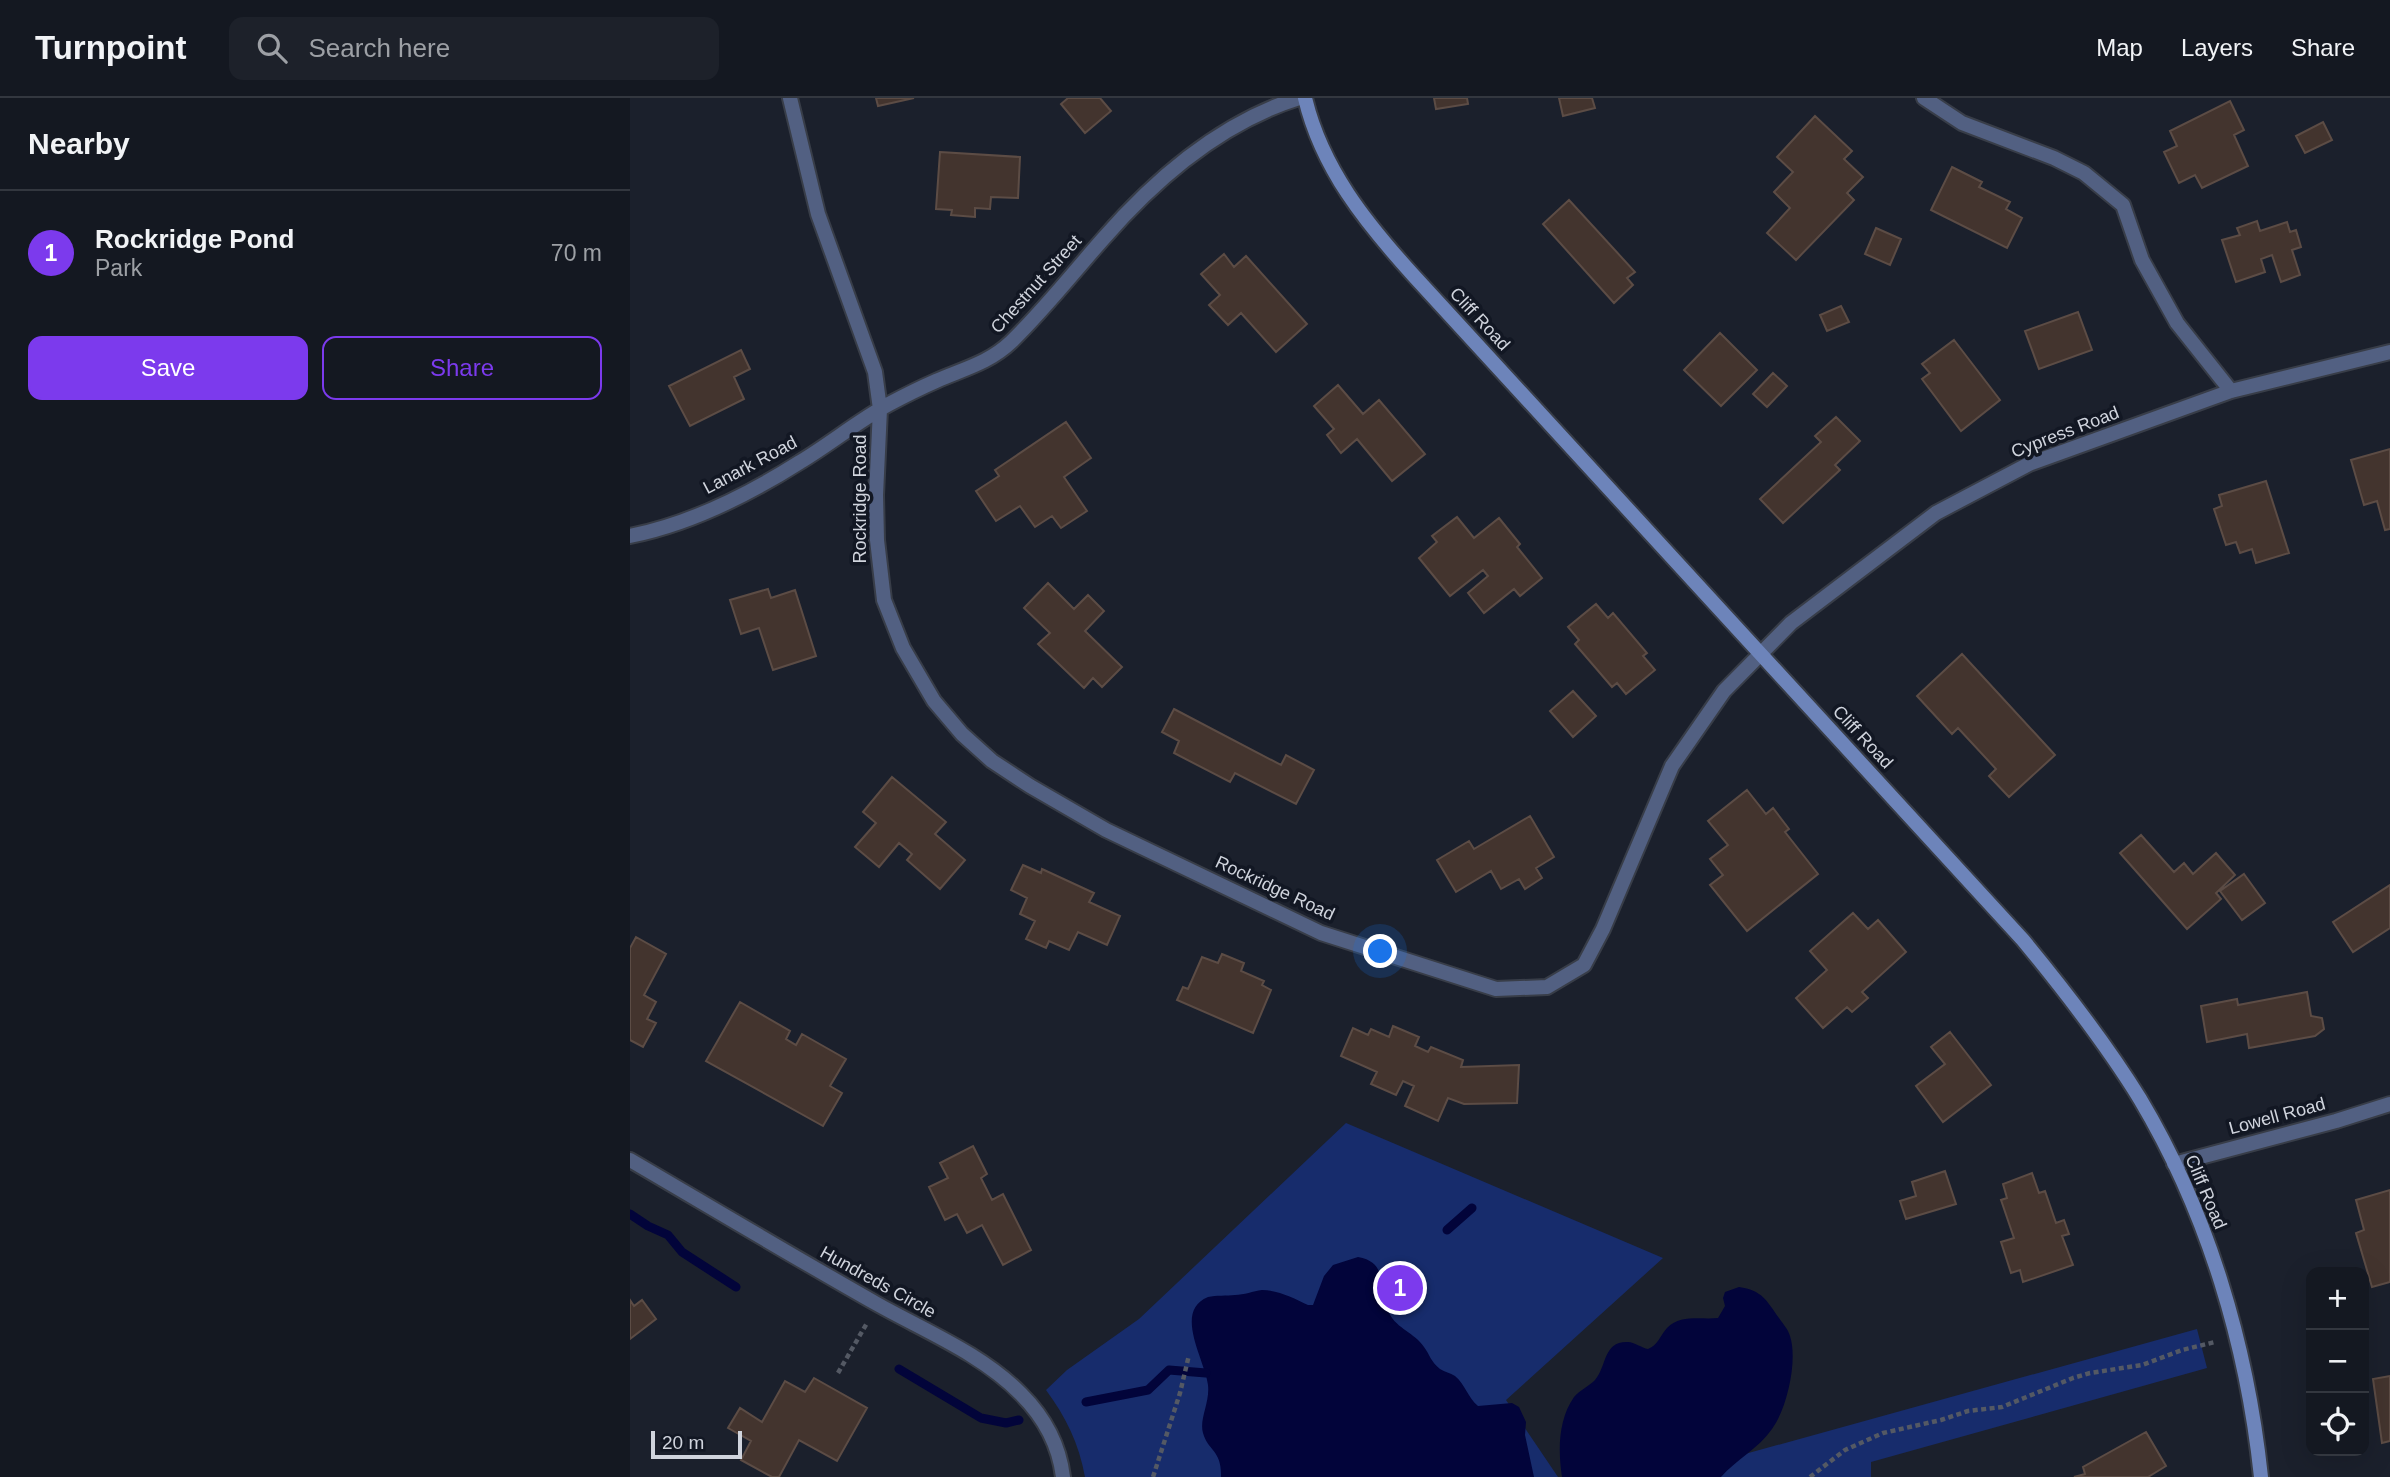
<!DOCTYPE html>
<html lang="en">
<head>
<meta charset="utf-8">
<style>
	:root { --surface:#141821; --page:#1d212a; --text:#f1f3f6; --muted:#9da0a5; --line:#33373f; --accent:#7c3aed }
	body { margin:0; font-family:Arial,sans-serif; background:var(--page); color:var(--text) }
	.controls { position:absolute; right:21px; bottom:21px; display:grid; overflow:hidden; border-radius:14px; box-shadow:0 7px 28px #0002 }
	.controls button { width:63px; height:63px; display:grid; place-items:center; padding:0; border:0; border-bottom:2px solid var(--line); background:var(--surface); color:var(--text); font:35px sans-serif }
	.scale { position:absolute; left:21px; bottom:18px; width:91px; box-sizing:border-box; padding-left:7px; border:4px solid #d0d4dd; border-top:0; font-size:19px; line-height:24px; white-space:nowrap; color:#d0d4dd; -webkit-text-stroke:5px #121723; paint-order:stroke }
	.you { position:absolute; left:751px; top:854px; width:24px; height:24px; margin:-18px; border:5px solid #fff; border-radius:50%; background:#1a73e8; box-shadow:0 0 0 10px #1a73e833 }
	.badge { display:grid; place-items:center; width:46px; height:46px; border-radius:50%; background:var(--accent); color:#fff; font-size:23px; font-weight:700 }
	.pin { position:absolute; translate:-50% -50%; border:4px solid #fff; box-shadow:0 2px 7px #0006 }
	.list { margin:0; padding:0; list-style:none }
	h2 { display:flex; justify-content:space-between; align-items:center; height:91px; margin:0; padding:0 28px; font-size:30px }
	h2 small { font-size:23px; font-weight:400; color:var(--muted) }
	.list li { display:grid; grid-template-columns:46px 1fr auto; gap:21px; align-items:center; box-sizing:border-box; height:126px; padding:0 28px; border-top:2px solid var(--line) }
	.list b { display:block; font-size:26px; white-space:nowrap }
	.list p { margin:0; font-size:23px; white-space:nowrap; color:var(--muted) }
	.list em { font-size:23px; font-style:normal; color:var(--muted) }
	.actions { display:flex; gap:14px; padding:21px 28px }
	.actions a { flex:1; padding:16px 0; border:2px solid var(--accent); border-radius:14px; text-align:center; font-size:24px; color:var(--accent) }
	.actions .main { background:var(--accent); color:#fff }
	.icon { flex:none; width:38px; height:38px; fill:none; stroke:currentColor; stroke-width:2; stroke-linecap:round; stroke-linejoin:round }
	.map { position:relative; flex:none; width:1760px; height:1379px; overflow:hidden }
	header { display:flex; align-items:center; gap:42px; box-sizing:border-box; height:98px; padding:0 35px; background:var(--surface); border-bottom:2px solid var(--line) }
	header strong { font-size:33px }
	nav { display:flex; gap:38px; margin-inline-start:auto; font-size:24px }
	.search { width:490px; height:63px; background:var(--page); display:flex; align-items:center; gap:18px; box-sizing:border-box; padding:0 24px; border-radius:14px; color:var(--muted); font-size:26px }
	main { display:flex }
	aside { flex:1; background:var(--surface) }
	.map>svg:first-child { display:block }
	.green { fill:#172c6c }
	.water { fill:#02043a }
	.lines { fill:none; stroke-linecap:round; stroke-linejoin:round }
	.stream { stroke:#02043a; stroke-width:9 }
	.building { fill:#43342e; stroke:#5c4c45; stroke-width:2 }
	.street-casing { stroke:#383d48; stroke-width:18 }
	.secondary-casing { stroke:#383d48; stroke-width:18 }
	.path { stroke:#545964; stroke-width:4.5; stroke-dasharray:5 3.5; stroke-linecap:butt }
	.street { stroke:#526082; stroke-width:14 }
	.secondary { stroke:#6d84ba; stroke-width:14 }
	.labels { text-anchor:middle; stroke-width:7; stroke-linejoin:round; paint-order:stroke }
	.street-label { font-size:18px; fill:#d0d4dd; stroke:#121723 }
</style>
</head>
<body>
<header>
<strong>Turnpoint</strong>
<div class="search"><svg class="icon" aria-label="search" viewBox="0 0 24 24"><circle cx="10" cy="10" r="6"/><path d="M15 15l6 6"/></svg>Search here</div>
<nav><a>Map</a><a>Layers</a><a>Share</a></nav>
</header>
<main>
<aside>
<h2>Nearby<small></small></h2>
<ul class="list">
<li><span class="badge">1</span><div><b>Rockridge Pond</b><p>Park</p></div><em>70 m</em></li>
</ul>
<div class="actions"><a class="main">Save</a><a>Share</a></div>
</aside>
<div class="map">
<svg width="1760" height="1379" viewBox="0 0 1760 1379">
	<rect width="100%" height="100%" fill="#1b202c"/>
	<!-- green -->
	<path class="green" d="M716 1025 1033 1160 876 1302 928 1379H455C449 1346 436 1319 416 1292L437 1272 509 1221Z
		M1567 1231 1577 1270 1241 1364V1379H1032Z"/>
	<!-- water -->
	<path class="water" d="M728 1159C761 1165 746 1191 759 1215 767 1231 785 1235 794 1249 800 1257 801 1264 810 1271 815 1274 820 1275 825 1278 835 1286 838 1300 848 1308L882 1305 889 1309 896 1324 895 1337 904 1379H591C592 1352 578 1353 573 1335 569 1321 580 1305 578 1287 575 1262 543 1213 578 1199 586 1197 597 1198 605 1197 614 1197 623 1193 632 1192 648 1192 664 1200 678 1207H683L694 1178 703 1167Z
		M1109 1189C1132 1192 1137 1203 1149 1220 1153 1226 1158 1231 1160 1238 1168 1262 1157 1311 1142 1331 1129 1350 1106 1362 1091 1379H932C928 1353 928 1322 944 1299 950 1292 959 1288 965 1282 977 1268 973 1243 998 1244 1004 1244 1012 1250 1018 1251 1028 1247 1030 1238 1037 1230 1051 1216 1071 1222 1088 1220L1095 1208 1093 1200 1095 1194Z"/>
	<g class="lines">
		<!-- stream -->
		<path class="stream" d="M0 1116 18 1128 38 1137 52 1154 106 1189
			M817 1132 842 1110
			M269 1271 351 1320 376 1325 389 1322
			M456 1304 518 1292 539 1272 576 1275"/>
	</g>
	<!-- building -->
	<path class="building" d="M246 0H284L248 8Z
		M438 0H470L481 13 455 35 431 6Z
		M804 0H837L838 6 806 11Z
		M929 0H962L965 10 933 18Z
		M1600 3 1614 32 1604 37 1618 68 1572 90 1565 77 1549 85 1534 54 1547 48 1540 33Z
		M1185 18 1222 53 1214 61 1233 79 1217 95 1224 102 1166 162 1137 135 1160 110 1144 94 1163 74 1147 59Z
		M1693 24 1702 42 1675 55 1666 38Z
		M310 54 390 59 388 100 361 99 360 111 345 110V119L321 117 322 112 306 111Z
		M1322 69 1352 84 1349 89 1380 104 1376 111 1392 120 1377 150 1301 112Z
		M939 102 1005 174 997 180 1003 187 984 205 913 126Z
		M1627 123 1630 133 1657 124 1660 134 1666 132 1671 149 1662 152 1670 177 1651 184 1642 157 1631 161 1635 174 1606 184 1592 142 1610 137 1607 130Z
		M1246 130 1271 141 1260 167 1235 156Z
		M594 156 604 169 616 158 677 226 646 254 611 215 598 227 579 207 590 197 571 176Z
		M1211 208 1219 224 1197 233 1190 217Z
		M1448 214 1462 252 1409 271 1395 233Z
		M1090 235 1127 272 1091 308 1054 272Z
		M1324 242 1370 302 1331 333 1292 281 1300 275 1292 266Z
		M111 252 120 271 104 279 114 301 60 328 39 288Z
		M1143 275 1157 288 1137 309 1123 296Z
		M708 287 733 316 749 302 795 356 762 383 727 341 711 355 697 337 704 331 684 308Z
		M1206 319 1230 343 1205 367 1210 372 1153 425 1130 401 1191 344 1185 338Z
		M436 324 461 360 434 379 457 413 431 430 422 418 405 429 390 408 366 423 346 393 369 378 365 372Z
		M1760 351V431L1755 432 1747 403 1734 407 1721 362Z
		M1636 383 1659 455 1626 465 1622 451 1610 455 1606 444 1596 447 1584 411 1592 408 1589 397Z
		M827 419 844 440 869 420 890 446 887 449 912 480 890 498 884 491 854 515 838 495 858 478 853 472 820 498 789 460 807 444 802 438Z
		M418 485 444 511 458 497 474 513 455 533 492 569 472 589 463 580 454 590 408 546 420 535 394 510Z
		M138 491 141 500 165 492 186 558 143 572 129 530 111 536 100 502Z
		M966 506 978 520 983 515 1017 555 1013 558 1025 572 996 596 987 585 982 589 945 546 949 542 938 529Z
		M1332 556 1425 657 1379 699 1359 678 1366 671 1328 630 1322 636 1287 598Z
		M943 593 966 618 943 639 920 613Z
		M544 611 651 667 656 657 684 672 666 706 605 675 600 684 544 655 549 643 532 634Z
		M262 679 316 724 305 736 335 762 310 791 277 762 282 756 269 745 249 769 225 749 246 725 233 714Z
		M1117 692 1136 716 1143 710 1159 731 1155 734 1188 776 1117 833 1080 787 1093 777 1080 761 1098 747 1078 723Z
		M900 718 924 759 906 770 912 780 895 791 889 781 871 791 861 773 826 794 807 762 839 743 844 751Z
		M1511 737 1544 774 1554 765 1563 776 1586 755 1605 777 1586 795 1591 801 1557 831 1490 755Z
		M393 767 411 775 412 771 464 795 459 804 490 818 477 847 448 834 439 852 419 843 416 850 396 841 405 823 390 816 397 800 381 792Z
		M1614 776 1635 805 1612 822 1590 793Z
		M1760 787V830L1723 854 1703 824Z
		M1223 815 1238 831 1248 822 1276 854 1232 894 1238 900 1222 914 1217 909 1193 930 1166 900 1197 872 1180 853Z
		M6 839 36 856 14 897 26 904 17 921 26 925 13 949 0 942V850Z
		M592 856 614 865 611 873 634 883 632 887 641 892 623 935 547 902 553 889 558 891 572 859 588 865Z
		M1677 894 1681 918 1692 920 1694 931 1685 938 1619 950 1617 936 1577 944 1571 908 1607 901 1608 907Z
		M110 904 160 933 156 941 166 947 172 936 216 961 200 988 212 995 193 1028 76 963Z
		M763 928 789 939 785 948 798 954 801 949 833 962 831 969 889 967 887 1005 834 1006 818 1000 808 1023 775 1008 784 988 773 983 766 997 741 986 747 974 711 958 723 930 738 937 741 931 759 939Z
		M1320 934 1361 987 1313 1024 1286 988 1315 966 1301 949Z
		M343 1048 357 1076 351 1080 362 1102 373 1096 401 1152 373 1167 352 1127 337 1135 327 1116 315 1122 299 1089 318 1080 310 1065Z
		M1315 1073 1326 1106 1276 1121 1270 1103 1286 1098 1282 1084Z
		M1402 1075 1409 1095 1415 1093 1426 1125 1434 1122 1439 1136 1432 1138 1443 1167 1393 1184 1390 1172 1381 1175 1371 1144 1384 1140 1371 1102 1377 1100 1373 1086Z
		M1760 1092V1184L1742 1189 1726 1135 1734 1132 1726 1102Z
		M0 1202 4 1208 12 1202 26 1221 0 1241Z
		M1760 1278V1343L1752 1345 1743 1281Z
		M184 1280 237 1310 207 1363 169 1342 149 1379H142L111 1362 121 1343 98 1330 110 1310 132 1324 155 1283 175 1294Z
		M1516 1334 1536 1368 1518 1379H1444L1455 1376 1453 1369Z"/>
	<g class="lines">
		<defs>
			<path id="street" d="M160 0 188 116 245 274 250 311 246 397 247 442 254 502 273 550 304 603 332 636 362 663 400 688 476 732 691 835 866 891 917 889 954 867 973 831 1042 668 1094 593 1161 525 1306 415 1399 366 1601 293 1760 254
				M1294 0 1332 25 1424 60 1454 75 1493 107 1512 162 1547 225 1601 293
				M0 438C60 426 118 397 170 364 200 346 228 323 259 306 274 298 290 290 306 283 333 271 359 265 381 244 414 212 443 175 473 141 526 80 592 24 669 0
				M0 1062C82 1110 164 1159 247 1206 295 1233 352 1256 391 1296 414 1319 429 1346 433 1379
				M1544 1066 1706 1023 1760 1006"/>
			<path id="secondary" d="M675 0C692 71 736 125 784 178L1393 842C1435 893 1475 944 1510 1001 1578 1115 1617 1247 1631 1379"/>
		</defs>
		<!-- street casing -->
		<use href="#street" class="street-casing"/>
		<!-- secondary casing -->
		<use href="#secondary" class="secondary-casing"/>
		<!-- path -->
		<path class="path" d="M208 1275 237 1225
			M523 1379 550 1295 559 1257
			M1180 1379 1215 1352 1253 1335 1311 1322 1338 1313 1372 1309 1443 1280 1460 1275 1512 1267 1552 1252 1585 1244"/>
		<!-- street -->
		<use href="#street" class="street"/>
		<!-- secondary -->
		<use href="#secondary" class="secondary"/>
	</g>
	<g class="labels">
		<!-- street labels -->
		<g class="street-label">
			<text transform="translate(406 186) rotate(-48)" y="6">Chestnut Street</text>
			<text transform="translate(850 221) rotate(47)" y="6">Cliff Road</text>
			<text transform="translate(1435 334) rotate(-21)" y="6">Cypress Road</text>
			<text transform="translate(120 367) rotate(-28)" y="6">Lanark Road</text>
			<text transform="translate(230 401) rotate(-90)" y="6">Rockridge Road</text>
			<text transform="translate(1233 639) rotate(47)" y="6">Cliff Road</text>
			<text transform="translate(645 790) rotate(25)" y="6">Rockridge Road</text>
			<text transform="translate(1647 1018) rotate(-15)" y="6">Lowell Road</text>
			<text transform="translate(1576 1094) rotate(67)" y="6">Cliff Road</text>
			<text transform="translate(248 1184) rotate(29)" y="6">Hundreds Circle</text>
		</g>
	</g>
</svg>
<div class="controls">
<button>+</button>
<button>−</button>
<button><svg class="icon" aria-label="locate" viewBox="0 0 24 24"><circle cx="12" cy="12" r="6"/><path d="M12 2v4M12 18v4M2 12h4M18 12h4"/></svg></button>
</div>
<div class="scale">20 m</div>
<div class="you"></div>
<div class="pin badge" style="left:770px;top:1190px">1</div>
</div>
</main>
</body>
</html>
